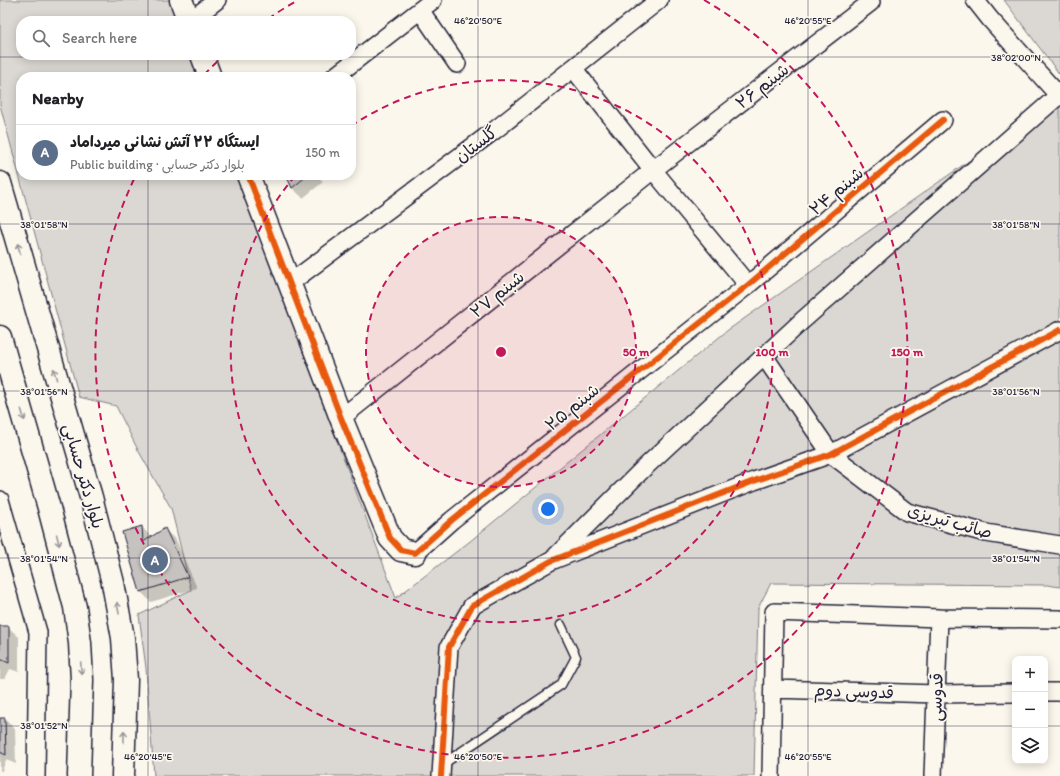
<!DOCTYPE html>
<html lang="en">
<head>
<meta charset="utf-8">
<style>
	:root { --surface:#fff; --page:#f2f2f2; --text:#202124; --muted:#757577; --line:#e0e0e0; --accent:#1f6fb2 }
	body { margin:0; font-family:Itim,"Playpen Sans Arabic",sans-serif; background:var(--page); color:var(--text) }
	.controls { position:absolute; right:12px; bottom:12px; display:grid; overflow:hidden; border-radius:8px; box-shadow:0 2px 10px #0003 }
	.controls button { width:36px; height:36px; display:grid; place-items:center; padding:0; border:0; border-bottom:1px solid var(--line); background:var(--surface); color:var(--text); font:20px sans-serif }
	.you { position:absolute; left:548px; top:509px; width:14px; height:14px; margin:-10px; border:3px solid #fff; border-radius:50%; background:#1a73e8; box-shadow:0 0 0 6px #1a73e833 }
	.badge { display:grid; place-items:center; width:26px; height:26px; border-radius:50%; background:var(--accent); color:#fff; font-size:13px; font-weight:700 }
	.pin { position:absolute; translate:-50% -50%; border:2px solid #fff; box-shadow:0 1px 4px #0006 }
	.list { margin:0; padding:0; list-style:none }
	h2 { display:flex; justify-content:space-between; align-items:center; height:52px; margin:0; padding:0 16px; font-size:17px }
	h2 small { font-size:13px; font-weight:400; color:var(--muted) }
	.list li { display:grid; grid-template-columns:26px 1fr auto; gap:12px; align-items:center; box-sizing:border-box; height:56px; padding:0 16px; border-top:1px solid var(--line) }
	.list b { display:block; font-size:15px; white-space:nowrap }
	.list p { margin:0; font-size:13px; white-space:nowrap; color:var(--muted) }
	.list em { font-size:13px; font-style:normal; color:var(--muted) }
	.icon { flex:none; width:22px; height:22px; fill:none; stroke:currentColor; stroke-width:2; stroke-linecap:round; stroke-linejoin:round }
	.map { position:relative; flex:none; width:1060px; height:776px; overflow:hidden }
	.search { position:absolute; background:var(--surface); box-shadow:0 2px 10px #0003; left:16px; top:16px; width:340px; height:44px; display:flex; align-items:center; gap:10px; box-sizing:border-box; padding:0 14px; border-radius:16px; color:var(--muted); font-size:15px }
	.panel { position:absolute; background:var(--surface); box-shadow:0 2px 10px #0003; left:16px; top:72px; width:340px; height:108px; border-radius:16px }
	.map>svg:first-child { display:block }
	.green { fill:#dbd8d3; stroke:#7e7d87 }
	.shadow { fill:#0003 }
	.building { fill:#c6c2c0; stroke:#22223b }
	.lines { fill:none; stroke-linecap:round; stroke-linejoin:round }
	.lane-casing { stroke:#22223b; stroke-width:11 }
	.street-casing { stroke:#22223b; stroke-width:20 }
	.secondary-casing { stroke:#22223b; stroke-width:25 }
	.primary-casing { stroke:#22223b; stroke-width:25 }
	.lane { stroke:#fbf7ec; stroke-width:8 }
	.street { stroke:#fbf7ec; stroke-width:17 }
	.secondary { stroke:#fbf7ec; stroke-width:22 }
	.primary { stroke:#fbf7ec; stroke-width:22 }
	.cycleway-casing { stroke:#fbf7ec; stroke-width:8 }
	.cycleway { stroke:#e8590c; stroke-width:6 }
	.oneway { stroke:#99979c }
	.ticks { fill:none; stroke:#22223b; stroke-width:1; stroke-opacity:0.45 }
	.ring { fill:none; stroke:#c2185b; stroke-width:2; stroke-dasharray:7 5 }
	.labels { text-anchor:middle; stroke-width:3.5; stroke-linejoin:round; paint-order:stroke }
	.street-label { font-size:17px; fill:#22223b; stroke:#fbf7ec }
	.ticks-label { font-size:10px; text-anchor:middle; fill:#22223b; stroke:#fbf7ec; stroke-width:3.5; stroke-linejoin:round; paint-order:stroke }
	.centre { fill:#c2185b; stroke:#fbf7ec; stroke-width:2 }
	.ring-label { font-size:12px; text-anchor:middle; font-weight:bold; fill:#c2185b; stroke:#fbf7ec; stroke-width:3.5; stroke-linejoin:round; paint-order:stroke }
</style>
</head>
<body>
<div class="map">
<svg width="1060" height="776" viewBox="0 0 1060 776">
	<rect width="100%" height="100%" fill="#fbf7ec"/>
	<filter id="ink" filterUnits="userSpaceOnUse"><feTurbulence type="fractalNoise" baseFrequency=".025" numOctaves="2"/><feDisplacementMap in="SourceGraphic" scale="8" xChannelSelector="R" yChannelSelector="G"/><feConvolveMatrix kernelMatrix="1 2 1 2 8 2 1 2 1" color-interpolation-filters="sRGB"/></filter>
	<g filter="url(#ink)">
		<!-- green -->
		<path class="green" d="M0 0H171L179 21H21V55H192L200 77H21V175H237L396 598 469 542 728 330 1060 97V587L1047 585 771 583 758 608 754 776H154L146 668 139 615 191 590 171 508 138 450 116 406 79 397 0 105Z
			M1004 0H1060V75Z"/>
		<!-- shadow -->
		<path class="shadow" d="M287 175H318L323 182 303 198 292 188Z
			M142 527 152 538 165 530 176 540 197 588 151 602 141 592 123 532Z
			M0 627H8L19 637V672L10 669 5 679H0Z
			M0 719H5L15 729 16 764 6 760 2 771H0Z"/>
		<!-- building -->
		<path class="building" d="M286 175H308L292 188Z
			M142 526 143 542 165 528 188 577 140 592 122 532Z
			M0 626H9V663L0 659Z
			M0 718H5L6 755 0 752Z"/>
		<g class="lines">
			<defs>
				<path id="lane" d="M443 764 561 685 576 657 561 625"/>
				<path id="street" d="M975 0 990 19 1060 97
					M420 10 457 64
					M190 21 217 0
					M573 68 653 170 748 285
					M334 77 433 0
					M290 283 495 130 659 0
					M764 356 831 454 907 512 986 533 1060 545
					M341 418 653 170 871 2
					M0 500 38 632 36 776
					M415 553 452 520 748 285 943 120
					M555 557 643 469 803 320 1059 95
					M773 689 936 694 1015 693
					M1045 692H1060
					M441 776 449 647 472 606 551 561 754 481 831 454 1060 330
					M771 776 774 612 939 618 1060 619
					M933 776 939 618"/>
				<path id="secondary" d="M181 0 189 21
					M202 55 210 77
					M248 175 341 418 390 538 401 550 415 553"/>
				<path id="primary" d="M0 183 91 497 113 583 123 638 126 680 123 776
					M0 337 49 508 75 607 80 643 82 680 79 776"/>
			</defs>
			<!-- lane casing -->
			<use href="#lane" class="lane-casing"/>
			<!-- street casing -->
			<use href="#street" class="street-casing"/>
			<!-- secondary casing -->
			<use href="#secondary" class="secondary-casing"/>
			<!-- primary casing -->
			<use href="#primary" class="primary-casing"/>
			<!-- lane -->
			<use href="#lane" class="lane"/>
			<!-- street -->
			<use href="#street" class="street"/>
			<!-- secondary -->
			<use href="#secondary" class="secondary"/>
			<!-- primary -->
			<use href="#primary" class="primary"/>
			<defs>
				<path id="cycleway" d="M248 175 341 418 390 538 401 550 415 553 452 520 748 285 943 120
					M441 776 449 647 472 606 551 561 754 481 831 454 1060 330"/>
			</defs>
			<!-- cycleway casing -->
			<use href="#cycleway" class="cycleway-casing"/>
			<!-- cycleway -->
			<use href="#cycleway" class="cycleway"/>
		</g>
		<!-- one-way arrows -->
		<defs><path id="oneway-shaft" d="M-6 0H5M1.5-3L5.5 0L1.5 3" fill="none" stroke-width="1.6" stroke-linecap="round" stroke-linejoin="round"/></defs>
		<g class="oneway">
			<use href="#oneway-shaft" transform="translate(19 249) rotate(-106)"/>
			<use href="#oneway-shaft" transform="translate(55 374) rotate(-106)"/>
			<use href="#oneway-shaft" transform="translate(23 415) rotate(74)"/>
			<use href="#oneway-shaft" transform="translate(58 540) rotate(76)"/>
			<use href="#oneway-shaft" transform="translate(118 608) rotate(-100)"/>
			<use href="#oneway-shaft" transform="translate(81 668) rotate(87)"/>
			<use href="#oneway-shaft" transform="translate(124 737) rotate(-89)"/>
		</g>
	</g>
	<!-- ticks -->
	<path class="ticks" d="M148 0V21M478 0V776M808 0V776M148 55V77M0 57H1060M148 175V776M0 224H1060M0 391H1060M0 558H1060M0 726H1015M1045 726H1060"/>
	<!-- distance rings -->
	<circle cx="501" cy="352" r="135" fill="#c2185b" fill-opacity=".12"/>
	<g class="ring">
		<circle cx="501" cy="352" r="135"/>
		<path d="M351 126A271 271 0 1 1 295 176"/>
		<path d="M204 75A406 406 0 0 1 224 55M268 19A406 406 0 0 1 298 0M704 0A406 406 0 1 1 135 177"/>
	</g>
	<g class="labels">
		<!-- street labels -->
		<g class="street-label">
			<text transform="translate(762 86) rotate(-38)" y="6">شبنم ۲۶</text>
			<text transform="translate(476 144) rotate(-37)" y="6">گلستان</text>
			<text transform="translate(836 191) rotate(-40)" y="6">شبنم ۲۴</text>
			<text transform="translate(497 294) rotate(-39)" y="6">شبنم ۲۷</text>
			<text transform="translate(572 407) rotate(-39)" y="6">شبنم ۲۵</text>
			<text transform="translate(84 476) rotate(74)" y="6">بلوار دکتر حسابی</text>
			<text transform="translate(950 521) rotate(16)" y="6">صائب تبریزی</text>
			<text transform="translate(854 691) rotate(2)" y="6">قدوسی دوم</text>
			<text transform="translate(936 697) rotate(-88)" y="6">قدوسی</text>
		</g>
	</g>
	<g class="ticks-label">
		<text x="478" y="24">46°20'50"E</text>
		<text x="808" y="24">46°20'55"E</text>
		<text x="1016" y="61">38°02'00"N</text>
		<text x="44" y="228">38°01'58"N</text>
		<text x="1016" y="228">38°01'58"N</text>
		<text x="44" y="395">38°01'56"N</text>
		<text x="1016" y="395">38°01'56"N</text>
		<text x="44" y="562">38°01'54"N</text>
		<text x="1016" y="562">38°01'54"N</text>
		<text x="44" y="729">38°01'52"N</text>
		<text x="148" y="760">46°20'45"E</text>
		<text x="478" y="760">46°20'50"E</text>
		<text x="808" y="760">46°20'55"E</text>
	</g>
	<circle cx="501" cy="352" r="6" class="centre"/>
	<g class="ring-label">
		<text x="636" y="356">50 m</text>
		<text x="772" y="356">100 m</text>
		<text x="907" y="356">150 m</text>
	</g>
</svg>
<div class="controls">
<button>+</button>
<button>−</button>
<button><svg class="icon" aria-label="layers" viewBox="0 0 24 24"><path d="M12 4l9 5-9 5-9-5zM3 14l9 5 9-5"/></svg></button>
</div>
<div class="you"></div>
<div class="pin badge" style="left:155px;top:560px;background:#5c6f8a">A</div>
<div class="search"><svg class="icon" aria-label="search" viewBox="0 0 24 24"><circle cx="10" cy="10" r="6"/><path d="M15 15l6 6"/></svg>Search here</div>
<section class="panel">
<h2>Nearby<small></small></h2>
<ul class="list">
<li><span class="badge" style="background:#5c6f8a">A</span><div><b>ایستگاه ۲۲ آتش نشانی میرداماد</b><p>Public building · بلوار دکتر حسابی</p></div><em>150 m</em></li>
</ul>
</section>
</div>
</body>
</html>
